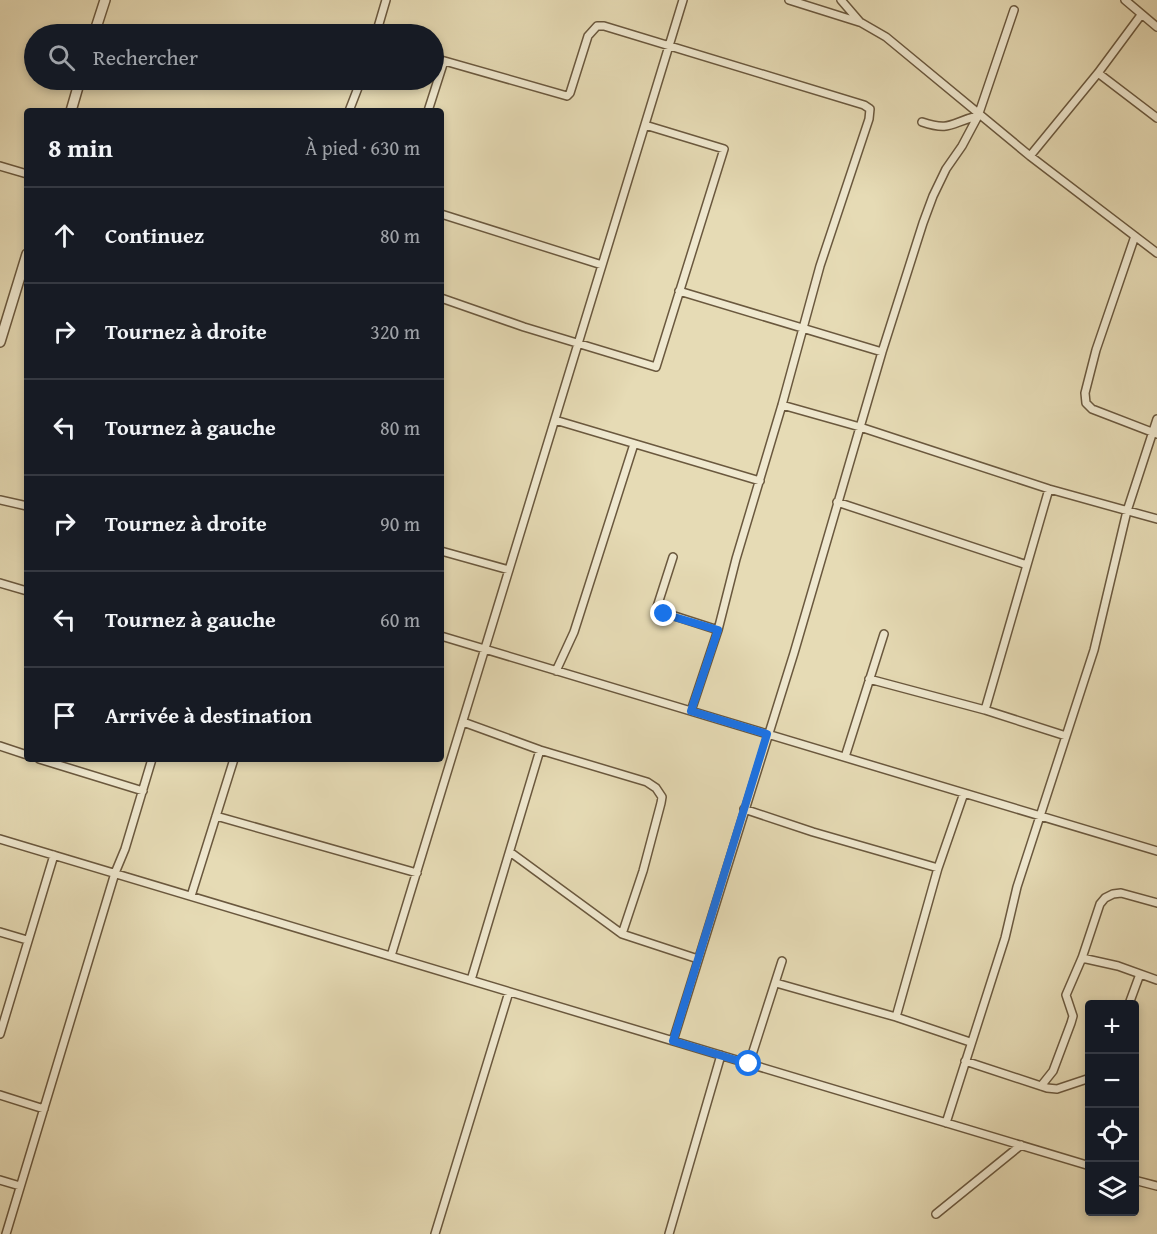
<!DOCTYPE html>
<html lang="fr">
<head>
<meta charset="utf-8">
<style>
	:root { --surface:#171b24; --page:#20242c; --text:#f1f3f6; --muted:#9ea1a6; --line:#363941 }
	body { margin:0; font-family:"Gentium Book Plus",serif; background:var(--page); color:var(--text) }
	.controls { position:absolute; right:18px; bottom:18px; display:grid; overflow:hidden; border-radius:6px; box-shadow:0 3px 9px #0003 }
	.controls button { width:54px; height:54px; display:grid; place-items:center; padding:0; border:0; border-bottom:2px solid var(--line); background:var(--surface); color:var(--text); font:30px sans-serif }
	.stop { position:absolute; width:18px; height:18px; margin:-14px; border:4px solid #1a73e8; border-radius:50%; background:#fff }
	.stop.end { background:#1a73e8; border-color:#fff; box-shadow:0 2px 6px #0008 }
	.list { margin:0; padding:0; list-style:none }
	h2 { display:flex; justify-content:space-between; align-items:center; height:78px; margin:0; padding:0 24px; font-size:26px }
	h2 small { font-size:20px; font-weight:400; color:var(--muted) }
	.list li { display:grid; grid-template-columns:39px 1fr auto; gap:18px; align-items:center; box-sizing:border-box; height:96px; padding:0 24px; border-top:2px solid var(--line) }
	.list b { display:block; font-size:22px; white-space:nowrap }
	.list em { font-size:20px; font-style:normal; color:var(--muted) }
	.icon { flex:none; width:33px; height:33px; fill:none; stroke:currentColor; stroke-width:2; stroke-linecap:round; stroke-linejoin:round }
	.map { position:relative; flex:none; width:1157px; height:1234px; overflow:hidden }
	.search { position:absolute; background:var(--surface); box-shadow:0 3px 9px #0003; left:24px; top:24px; width:420px; height:66px; display:flex; align-items:center; gap:15px; box-sizing:border-box; padding:0 21px; border-radius:33px; color:var(--muted); font-size:22px }
	.panel { position:absolute; background:var(--surface); box-shadow:0 3px 9px #0003; left:24px; top:108px; width:420px; height:654px; border-radius:6px }
	.map>svg:first-child { display:block }
	.lines { fill:none; stroke-linecap:round; stroke-linejoin:round }
	.minor-casing { stroke:#6a583e; stroke-width:10 }
	.tertiary-casing { stroke:#6a583e; stroke-width:12 }
	.minor { stroke:#efe8cf; stroke-width:7 }
	.tertiary { stroke:#efe8cf; stroke-width:9 }
	.route { stroke:#1a73e8; stroke-width:8 }
</style>
</head>
<body>
<div class="map">
<svg width="1157" height="1234" viewBox="0 0 1157 1234">
	<rect width="100%" height="100%" fill="#e6dbb5"/>
	<filter id="stains"><feTurbulence type="fractalNoise" baseFrequency=".00333" numOctaves="4"/><feColorMatrix values="0 0 0 0 .2 0 0 0 0 .09 0 0 0 0 .02 0 0 0 .5 -.17"/></filter>
	<radialGradient id="worn" r=".72"><stop offset=".6" stop-color="#630" stop-opacity="0"/><stop offset="1" stop-color="#630" stop-opacity=".3"/></radialGradient>
	<g class="lines">
		<defs>
			<path id="minor" d="M789 0 859 22
				M841 0 860 22 886 37 1030 156 1157 253
				M1125 0 1157 27
				M376 34 386 0
				M434 58 567 96 570 93 588 36 597 26H604L864 105 870 109 869 119 820 266 782 405 736 559 718 630 691 711
				M1098 73 1157 118
				M349 111 361 80
				M428 111 444 61
				M922 122C952 132 951 122 978 116
				M1030 156 1098 73 1141 15
				M0 166 27 174
				M441 214 602 265
				M1135 236 1096 350 1085 393 1086 403 1092 409 1157 434
				M679 291 882 352
				M441 298 524 327 656 367 724 149 645 125
				M782 405 860 427 1049 489 1157 519
				M555 420 760 481
				M0 500 27 506
				M837 502 1027 565
				M441 551 509 570
				M673 557 656 610 718 630
				M0 583 27 591
				M441 636 1157 851
				M556 671 574 632 634 444
				M869 679 985 710 1066 736
				M985 710 1049 489
				M463 722 540 750 647 782 656 788 662 797 661 803 643 871 622 934
				M0 746 27 755
				M845 757 884 634
				M39 759 143 791
				M744 809 813 832 938 868
				M216 816 417 873
				M0 839 1090 1166
				M510 852 622 934 698 959
				M191 896 234 759
				M0 932 27 940
				M391 956 683 0
				M1082 958 1118 966 1157 980
				M471 980 540 750
				M776 983 896 1017 970 1042
				M1129 1004 1140 974
				M896 1017 938 868 964 793
				M0 1034 54 855
				M673 1041 794 653 882 352 923 223 933 196 946 169 962 146 978 116 1014 10
				M965 1061 1047 1088 1057 1089 1090 1078
				M749 1064 782 961
				M1041 1086 1053 1071 1071 1023 1073 1016 1066 995 1082 958 1100 904 1105 898 1113 894 1121 893 1157 903
				M0 1095 44 1109
				M946 1123 1005 938 1017 887 1094 650 1127 511 1157 419
				M0 1180 20 1186
				M1134 1180 1157 1186
				M936 1214 1021 1145
				M6 1234 115 873 125 849 152 759
				M435 1234 509 992
				M669 1234 721 1055"/>
			<path id="tertiary" d="M94 34 105 0
				M71 111 80 80
				M0 342 27 254"/>
		</defs>
		<!-- minor casing -->
		<use href="#minor" class="minor-casing"/>
		<!-- tertiary casing -->
		<use href="#tertiary" class="tertiary-casing"/>
		<!-- minor -->
		<use href="#minor" class="minor"/>
		<!-- tertiary -->
		<use href="#tertiary" class="tertiary"/>
	</g>
	<g class="lines">
		<!-- route -->
		<path class="route" d="M664 614 718 630 691 711 767 734 673 1041 749 1064"/>
	</g>
	<rect width="100%" height="100%" filter="url(#stains)"/>
	<rect width="100%" height="100%" fill="url(#worn)"/>
</svg>
<div class="controls">
<button>+</button>
<button>−</button>
<button><svg class="icon" aria-label="locate" viewBox="0 0 24 24"><circle cx="12" cy="12" r="6"/><path d="M12 2v4M12 18v4M2 12h4M18 12h4"/></svg></button>
<button><svg class="icon" aria-label="layers" viewBox="0 0 24 24"><path d="M12 4l9 5-9 5-9-5zM3 14l9 5 9-5"/></svg></button>
</div>
<div class="stop" style="left:749px;top:1064px"></div>
<div class="stop end" style="left:664px;top:614px"></div>
<div class="search"><svg class="icon" aria-label="search" viewBox="0 0 24 24"><circle cx="10" cy="10" r="6"/><path d="M15 15l6 6"/></svg>Rechercher</div>
<section class="panel">
<h2>8 min<small>À pied · 630 m</small></h2>
<ul class="list">
<li><svg class="icon" aria-label="ahead" viewBox="0 0 24 24"><path d="M12 20V5M6 11l6-6 6 6"/></svg><div><b>Continuez</b></div><em>80 m</em></li>
<li><svg class="icon" aria-label="right" viewBox="0 0 24 24"><path d="M7 20v-9h11M14 6l5 5-5 5"/></svg><div><b>Tournez à droite</b></div><em>320 m</em></li>
<li><svg class="icon" aria-label="left" viewBox="0 0 24 24"><path d="M17 20v-9H6M10 6l-5 5 5 5"/></svg><div><b>Tournez à gauche</b></div><em>80 m</em></li>
<li><svg class="icon" aria-label="right" viewBox="0 0 24 24"><path d="M7 20v-9h11M14 6l5 5-5 5"/></svg><div><b>Tournez à droite</b></div><em>90 m</em></li>
<li><svg class="icon" aria-label="left" viewBox="0 0 24 24"><path d="M17 20v-9H6M10 6l-5 5 5 5"/></svg><div><b>Tournez à gauche</b></div><em>60 m</em></li>
<li><svg class="icon" aria-label="arrive" viewBox="0 0 24 24"><path d="M6 21V4h12l-3 4 3 4H6"/></svg><div><b>Arrivée à destination</b></div></li>
</ul>
</section>
</div>
</body>
</html>
